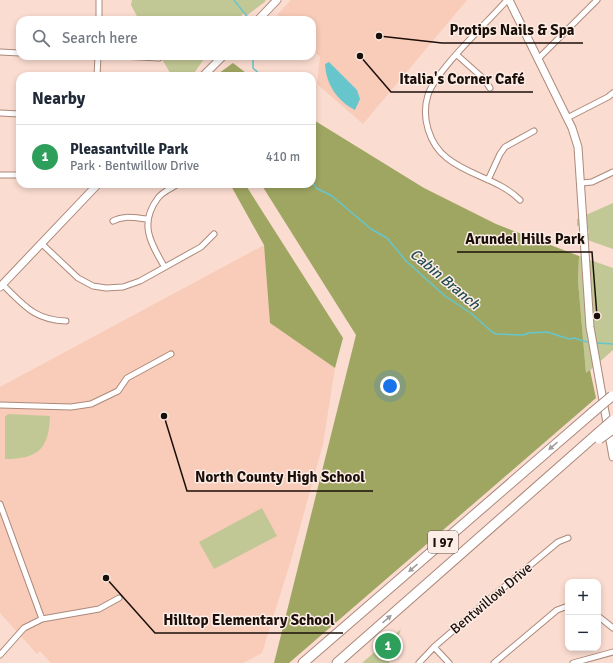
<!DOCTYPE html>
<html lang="en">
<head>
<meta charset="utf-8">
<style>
	:root { --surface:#fff; --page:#f6f6f7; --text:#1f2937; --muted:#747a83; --line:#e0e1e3; --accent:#7a51ca }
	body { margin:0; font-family:Signika,sans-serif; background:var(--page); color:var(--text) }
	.controls { position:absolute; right:12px; bottom:12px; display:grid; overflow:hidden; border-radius:8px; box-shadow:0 2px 6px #0003 }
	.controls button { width:36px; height:36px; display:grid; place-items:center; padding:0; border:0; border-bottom:1px solid var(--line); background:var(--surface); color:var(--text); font:20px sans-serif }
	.you { position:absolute; left:390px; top:386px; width:14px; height:14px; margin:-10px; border:3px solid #fff; border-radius:50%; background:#1a73e8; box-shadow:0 0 0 6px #1a73e833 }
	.badge { display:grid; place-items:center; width:26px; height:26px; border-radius:50%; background:var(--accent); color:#fff; font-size:13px; font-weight:700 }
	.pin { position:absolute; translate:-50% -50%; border:2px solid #fff; box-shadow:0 1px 4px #0006 }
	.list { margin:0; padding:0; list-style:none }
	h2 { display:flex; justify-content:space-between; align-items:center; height:52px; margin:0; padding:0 16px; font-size:17px }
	h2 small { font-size:13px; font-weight:400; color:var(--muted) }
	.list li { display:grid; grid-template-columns:26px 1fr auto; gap:12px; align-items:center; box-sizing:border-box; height:64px; padding:0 16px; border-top:1px solid var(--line) }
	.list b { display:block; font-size:15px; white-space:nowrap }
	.list p { margin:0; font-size:13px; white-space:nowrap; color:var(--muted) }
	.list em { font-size:13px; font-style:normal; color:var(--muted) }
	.icon { flex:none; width:22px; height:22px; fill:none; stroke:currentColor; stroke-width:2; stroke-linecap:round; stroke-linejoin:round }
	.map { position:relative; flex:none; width:613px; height:663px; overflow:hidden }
	.search { position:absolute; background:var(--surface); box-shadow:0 2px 6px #0003; left:16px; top:16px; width:300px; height:44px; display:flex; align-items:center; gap:10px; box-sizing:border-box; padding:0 14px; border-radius:12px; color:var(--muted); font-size:15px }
	.panel { position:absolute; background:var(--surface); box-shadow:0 2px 6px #0003; left:16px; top:72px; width:300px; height:116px; border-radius:12px }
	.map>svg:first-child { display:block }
	.built { fill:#f9cbb9 }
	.green { fill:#c2c895 }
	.forest { fill:#9fa662 }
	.water { fill:#66c6cc }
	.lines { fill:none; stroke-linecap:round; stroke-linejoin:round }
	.stream { stroke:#66c6cc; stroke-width:1.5 }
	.street-casing { stroke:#ac897b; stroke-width:7 }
	.secondary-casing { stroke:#ac897b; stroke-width:9 }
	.highway-casing { stroke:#ac897b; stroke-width:11 }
	.street { stroke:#fff; stroke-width:5 }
	.secondary { stroke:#fff; stroke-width:7 }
	.highway { stroke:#fff; stroke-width:9 }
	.highway-bridge-casing { stroke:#ac897b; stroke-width:11; stroke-linecap:butt }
	.highway-bridge { stroke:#fff; stroke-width:9 }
	.oneway { fill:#a49f9d }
	.labels { text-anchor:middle; stroke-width:3; stroke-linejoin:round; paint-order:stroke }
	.shield { fill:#fdede7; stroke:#5f524c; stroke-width:1 }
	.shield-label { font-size:13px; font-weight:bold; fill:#1b0f0a }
	.street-label { font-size:14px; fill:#1b0f0a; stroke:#fdede7 }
	.water-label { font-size:15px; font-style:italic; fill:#214d50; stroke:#fdede7 }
	.leader { fill:none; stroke:#1b0f0a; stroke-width:1.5 }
	.callout-dot { fill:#1b0f0a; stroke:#fdede7; stroke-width:1.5 }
	.callout-label { font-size:15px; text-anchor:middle; font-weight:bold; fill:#1b0f0a; stroke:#fdede7; stroke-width:3; stroke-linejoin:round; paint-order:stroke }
</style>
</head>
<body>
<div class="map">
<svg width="613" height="663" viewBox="0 0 613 663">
	<rect width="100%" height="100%" fill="#fbdcd0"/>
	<!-- built -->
	<path class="built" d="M291 0H467L363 124 317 84 320 57 312 49V20H283L277 15Z
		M264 245 270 323 335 368 323 444 291 560 262 653 243 663H51L40 651 37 654 0 613V387Z"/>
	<!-- green -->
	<path class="green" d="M132 0H265L266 1 246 16 244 13 237 20H139L131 5Z
		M160 56H206L192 76H172Z
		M613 203V249L579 237 589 233 587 224 577 226V219Z
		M579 256 613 268V350L586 374 578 281Z
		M8 414 50 416C49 449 38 459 5 459V417Z
		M262 508 277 536 214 569 199 542Z
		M401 629 389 663H362Z"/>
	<!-- forest -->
	<path class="forest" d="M233 63 250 76H215Z
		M312 119 424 188 496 224 579 256 578 281 586 373 590 370 596 398 289 663H274L356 335 261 184H312Z
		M230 184H245L343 338 335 368 270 323 264 245Z"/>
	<!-- water -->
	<path class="water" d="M329 62 357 90 360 99 355 110C337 101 326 84 325 64Z"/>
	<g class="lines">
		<!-- stream -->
		<path class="stream" d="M234 0 249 19
			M253 56V68L262 76
			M312 181 316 188 332 196 371 229 387 238 406 261 445 296 472 314 492 332 496 334 524 335 528 333 547 332 569 339 574 338 587 342
			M597 343 613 344"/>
		<defs>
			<path id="street" d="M507 0C488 22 436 70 428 95 421 117 429 144 447 158 469 176 499 179 520 200
				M99 20V0
				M0 52 20 53
				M457 55 484 79 490 88
				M121 56 159 58
				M538 59 597 0
				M97 76 98 56
				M0 113 20 114
				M567 118 608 97 613 93
				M0 175H20
				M488 180 500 154 505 147 534 131
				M582 183 592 182 613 172
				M113 221C123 215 135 218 147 219
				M42 244 78 278 93 286 106 288 123 287 140 281 201 247 214 234
				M164 266C150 242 139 223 158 198 162 192 172 188 178 184
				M3 285C24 305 34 320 66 321
				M0 405 71 407 91 404 118 391 127 378 171 354
				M0 504 42 619 99 609 119 598
				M598 616 613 628
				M434 647 449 663
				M0 655 24 628 42 619
				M419 663 434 647 485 603 558 542 568 538
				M494 663 557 610 568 606
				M573 663 613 652"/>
			<path id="secondary" d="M509 0 572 128 578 147 590 327 613 457
				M258 20 277 0
				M203 76 223 56
				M0 287 98 184"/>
			<path id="highway" d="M303 663 593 412
				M337 663 597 434"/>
		</defs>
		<!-- street casing -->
		<use href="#street" class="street-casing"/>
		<!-- secondary casing -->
		<use href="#secondary" class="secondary-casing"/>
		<!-- highway casing -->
		<use href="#highway" class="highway-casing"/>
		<!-- street -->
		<use href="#street" class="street"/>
		<!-- secondary -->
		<use href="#secondary" class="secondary"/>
		<!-- highway -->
		<use href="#highway" class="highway"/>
		<defs>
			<path id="highway-bridge" d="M593 412 612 396
				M597 434 613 420
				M599 439 613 429"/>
		</defs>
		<!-- highway-bridge casing -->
		<use href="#highway-bridge" class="highway-bridge-casing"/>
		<!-- highway-bridge -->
		<use href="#highway-bridge" class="highway-bridge"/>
	</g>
	<!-- one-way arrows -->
	<defs><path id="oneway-solid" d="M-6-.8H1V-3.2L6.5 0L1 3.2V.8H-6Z"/></defs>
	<g class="oneway">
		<use href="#oneway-solid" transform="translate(553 446) rotate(139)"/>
		<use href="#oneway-solid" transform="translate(413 568) rotate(139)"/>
		<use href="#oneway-solid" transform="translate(387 619) rotate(-41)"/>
	</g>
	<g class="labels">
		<!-- shield labels -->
		<rect class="shield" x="428" y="531" width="30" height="22" rx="3"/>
		<g class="shield-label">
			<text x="443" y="547">I 97</text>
		</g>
		<!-- street labels -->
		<g class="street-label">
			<text transform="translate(491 598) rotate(-40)" y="5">Bentwillow Drive</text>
		</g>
		<!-- water labels -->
		<g class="water-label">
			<text transform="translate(445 279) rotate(40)" y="5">Cabin Branch</text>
		</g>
	</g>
	<!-- callouts -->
	<path class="leader" d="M379 36L442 43H583M360 56L391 92H533M597 316L592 252H457M164 416L187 491H373M106 578L155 633H343"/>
	<g class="callout-dot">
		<circle cx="379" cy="36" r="4"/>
		<circle cx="360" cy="56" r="4"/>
		<circle cx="597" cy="316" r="4"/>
		<circle cx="164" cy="416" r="4"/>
		<circle cx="106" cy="578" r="4"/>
	</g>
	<g class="callout-label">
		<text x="512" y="35">Protips Nails &amp; Spa</text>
		<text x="462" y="84">Italia's Corner Café</text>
		<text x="525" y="244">Arundel Hills Park</text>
		<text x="280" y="482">North County High School</text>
		<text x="249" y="625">Hilltop Elementary School</text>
	</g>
</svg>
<div class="controls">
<button>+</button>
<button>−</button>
</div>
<div class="you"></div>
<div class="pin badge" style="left:388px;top:646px;background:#2e9e5b">1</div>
<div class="search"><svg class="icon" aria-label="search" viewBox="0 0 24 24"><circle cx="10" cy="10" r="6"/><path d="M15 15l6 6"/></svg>Search here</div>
<section class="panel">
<h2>Nearby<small></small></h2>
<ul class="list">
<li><span class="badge" style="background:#2e9e5b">1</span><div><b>Pleasantville Park</b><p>Park · Bentwillow Drive</p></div><em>410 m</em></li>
</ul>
</section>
</div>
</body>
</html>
